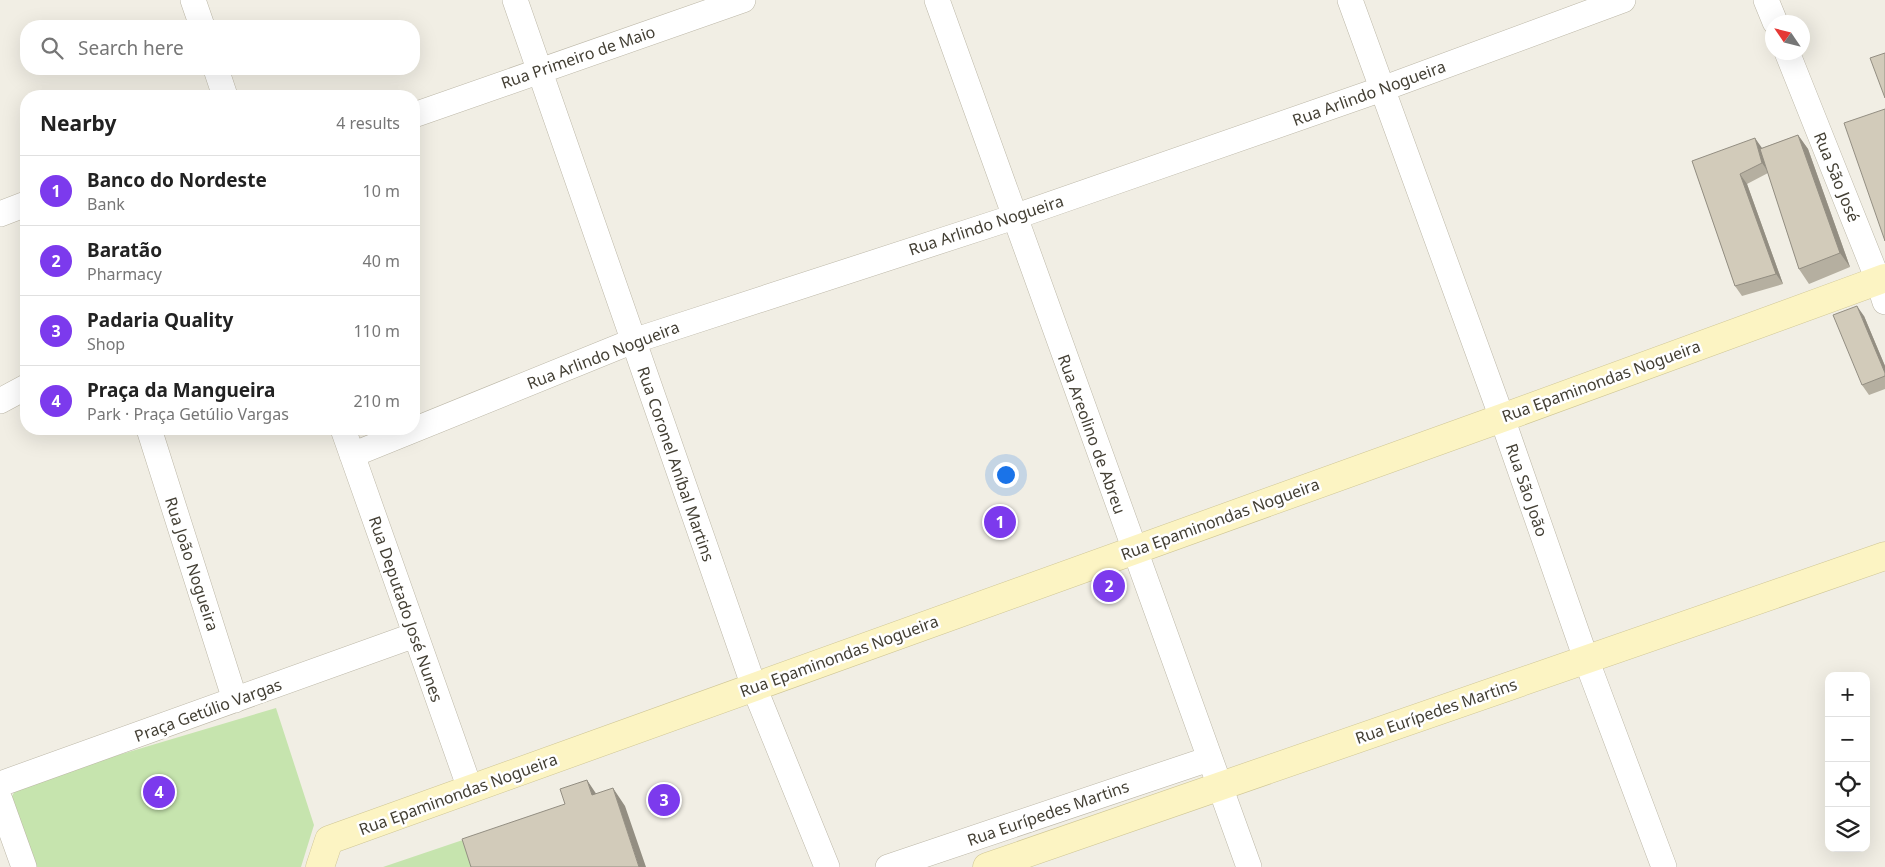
<!DOCTYPE html>
<html lang="en">
<head>
<meta charset="utf-8">
<style>
	:root { --surface:#fff; --page:#f2f2f2; --text:#222; --muted:#767676; --line:#e0e0e0; --accent:#7c3aed }
	body { margin:0; font-family:"Noto Sans",sans-serif; background:var(--page); color:var(--text) }
	.controls { position:absolute; right:15px; bottom:15px; display:grid; overflow:hidden; border-radius:10px; box-shadow:0 5px 20px #0002 }
	.controls button { width:45px; height:45px; display:grid; place-items:center; padding:0; border:0; border-bottom:1px solid var(--line); background:var(--surface); color:var(--text); font:25px sans-serif }
	.compass { position:absolute; left:1765px; top:15px; width:45px; height:45px; border-radius:50%; background:var(--surface); box-shadow:0 5px 20px #0002; rotate:305deg }
	.you { position:absolute; left:1005px; top:474px; width:18px; height:18px; margin:-12px; border:4px solid #fff; border-radius:50%; background:#1a73e8; box-shadow:0 0 0 8px #1a73e833 }
	.badge { display:grid; place-items:center; width:32px; height:32px; border-radius:50%; background:var(--accent); color:#fff; font-size:16px; font-weight:700 }
	.pin { position:absolute; translate:-50% -50%; border:2px solid #fff; box-shadow:0 1px 5px #0006 }
	.list { margin:0; padding:0; list-style:none }
	h2 { display:flex; justify-content:space-between; align-items:center; height:65px; margin:0; padding:0 20px; font-size:21px }
	h2 small { font-size:16px; font-weight:400; color:var(--muted) }
	.list li { display:grid; grid-template-columns:32px 1fr auto; gap:15px; align-items:center; box-sizing:border-box; height:70px; padding:0 20px; border-top:1px solid var(--line) }
	.list b { display:block; font-size:19px; white-space:nowrap }
	.list p { margin:0; font-size:16px; white-space:nowrap; color:var(--muted) }
	.list em { font-size:16px; font-style:normal; color:var(--muted) }
	.icon { flex:none; width:28px; height:28px; fill:none; stroke:currentColor; stroke-width:2; stroke-linecap:round; stroke-linejoin:round }
	.map { position:relative; flex:none; width:1885px; height:867px; overflow:hidden }
	.search { position:absolute; background:var(--surface); box-shadow:0 5px 20px #0002; left:20px; top:20px; width:400px; height:55px; display:flex; align-items:center; gap:12px; box-sizing:border-box; padding:0 18px; border-radius:20px; color:var(--muted); font-size:19px }
	.panel { position:absolute; background:var(--surface); box-shadow:0 5px 20px #0002; left:20px; top:90px; width:400px; height:345px; border-radius:20px }
	.map>svg:first-child { display:block }
	.green { fill:#c6e4ae }
	.lines { fill:none; stroke-linecap:round; stroke-linejoin:round }
	.street-casing { stroke:#bcb7a7; stroke-width:26 }
	.secondary-casing { stroke:#cfc695; stroke-width:29 }
	.street { stroke:#fff; stroke-width:25 }
	.secondary { stroke:#fcf4c3; stroke-width:28 }
	.wall { fill:#b5afa0 }
	.shaded-wall { fill:#938e82 }
	.building { fill:#d2cbba; stroke:#938e82 }
	.labels { text-anchor:middle; stroke-width:5; stroke-linejoin:round; paint-order:stroke }
	.street-label { font-size:16px; fill:#433f34; stroke:#fff }
</style>
</head>
<body>
<div class="map">
<svg width="1885" height="867" viewBox="0 0 1885 867">
	<rect width="100%" height="100%" fill="#f1eee4"/>
	<!-- green -->
	<path class="green" d="M276 708 314 825 301 867H37L11 798 18 785Z
		M598 794 477 867H383Z"/>
	<g class="lines">
		<defs>
			<path id="street" d="M193 0 202 26
				M515 0 754 687 827 867
				M937 0 1249 867
				M1350 0 1502 418 1586 659 1664 867
				M1766 0 1775 22
				M1787 52 1878 280 1885 302
				M216 69 225 96
				M414 115 743 0
				M0 214 26 204
				M0 401 26 387
				M149 429 235 700
				M343 429 470 789
				M352 455 633 341 1014 217 1382 89 1623 0
				M0 784 415 635
				M0 800 24 867
				M888 867 1209 759"/>
			<path id="secondary" d="M320 867 329 840 1502 418 1885 278
				M987 867 1885 556"/>
		</defs>
		<!-- street casing -->
		<use href="#street" class="street-casing"/>
		<!-- secondary casing -->
		<use href="#secondary" class="secondary-casing"/>
		<!-- street -->
		<use href="#street" class="street"/>
		<!-- secondary -->
		<use href="#secondary" class="secondary"/>
	</g>
	<!-- wall -->
	<path class="wall" d="M1798 135 1808 149 1850 267 1809 284 1799 269 1768 173 1747 184 1783 284 1742 296 1735 286 1692 161 1762 148Z
		M1864 316 1885 366V389L1869 395 1862 385Z"/>
	<!-- shaded-wall -->
	<path class="shaded-wall" d="M1798 135 1808 149 1850 267 1840 253Z
		M1755 138 1762 148 1769 173 1762 163Z
		M1740 174 1747 184 1783 284 1776 274Z
		M1857 306 1864 316 1885 366V373Z
		M587 780 599 798 592 795Z
		M613 788 625 806 646 867H639Z"/>
	<!-- building -->
	<path class="building" d="M1885 53V98L1870 58Z
		M1885 109V241L1844 123Z
		M1798 135 1840 253 1799 269 1760 149Z
		M1755 138 1762 163 1740 174 1776 274 1735 286 1692 161Z
		M1857 306 1885 373V376L1862 385 1833 315Z
		M587 780 592 795 613 788 639 867H471L462 839 565 804 560 789Z"/>
	<g class="labels">
		<!-- street labels -->
		<g class="street-label">
			<text transform="translate(578 57) rotate(-19)" y="6">Rua Primeiro de Maio</text>
			<text transform="translate(1369 93) rotate(-20)" y="6">Rua Arlindo Nogueira</text>
			<text transform="translate(1837 177) rotate(68)" y="6">Rua São José</text>
			<text transform="translate(986 225) rotate(-18)" y="6">Rua Arlindo Nogueira</text>
			<text transform="translate(603 355) rotate(-21)" y="6">Rua Arlindo Nogueira</text>
			<text transform="translate(1601 381) rotate(-20)" y="6">Rua Epaminondas Nogueira</text>
			<text transform="translate(1092 434) rotate(70)" y="6">Rua Areolino de Abreu</text>
			<text transform="translate(676 464) rotate(71)" y="6">Rua Coronel Aníbal Martins</text>
			<text transform="translate(1527 490) rotate(71)" y="6">Rua São João</text>
			<text transform="translate(1220 519) rotate(-20)" y="6">Rua Epaminondas Nogueira</text>
			<text transform="translate(192 564) rotate(72)" y="6">Rua João Nogueira</text>
			<text transform="translate(406 609) rotate(71)" y="6">Rua Deputado José Nunes</text>
			<text transform="translate(839 656) rotate(-20)" y="6">Rua Epaminondas Nogueira</text>
			<text transform="translate(208 710) rotate(-20)" y="6">Praça Getúlio Vargas</text>
			<text transform="translate(1436 711) rotate(-19)" y="6">Rua Eurípedes Martins</text>
			<text transform="translate(458 794) rotate(-20)" y="6">Rua Epaminondas Nogueira</text>
			<text transform="translate(1048 813) rotate(-19)" y="6">Rua Eurípedes Martins</text>
		</g>
	</g>
</svg>
<div class="controls">
<button>+</button>
<button>−</button>
<button><svg class="icon" aria-label="locate" viewBox="0 0 24 24"><circle cx="12" cy="12" r="6"/><path d="M12 2v4M12 18v4M2 12h4M18 12h4"/></svg></button>
<button><svg class="icon" aria-label="layers" viewBox="0 0 24 24"><path d="M12 4l9 5-9 5-9-5zM3 14l9 5 9-5"/></svg></button>
</div>
<svg class="compass" viewBox="-18 -18 36 36"><path d="M0-13l5 13h-10z" fill="#e53935"/><path d="M0 13l5-13h-10z" fill="#767676"/></svg>
<div class="you"></div>
<div class="pin badge" style="left:1000px;top:522px">1</div>
<div class="pin badge" style="left:1109px;top:586px">2</div>
<div class="pin badge" style="left:664px;top:800px">3</div>
<div class="pin badge" style="left:159px;top:792px">4</div>
<div class="search"><svg class="icon" aria-label="search" viewBox="0 0 24 24"><circle cx="10" cy="10" r="6"/><path d="M15 15l6 6"/></svg>Search here</div>
<section class="panel">
<h2>Nearby<small>4 results</small></h2>
<ul class="list">
<li><span class="badge">1</span><div><b>Banco do Nordeste</b><p>Bank</p></div><em>10 m</em></li>
<li><span class="badge">2</span><div><b>Baratão</b><p>Pharmacy</p></div><em>40 m</em></li>
<li><span class="badge">3</span><div><b>Padaria Quality</b><p>Shop</p></div><em>110 m</em></li>
<li><span class="badge">4</span><div><b>Praça da Mangueira</b><p>Park · Praça Getúlio Vargas</p></div><em>210 m</em></li>
</ul>
</section>
</div>
</body>
</html>
